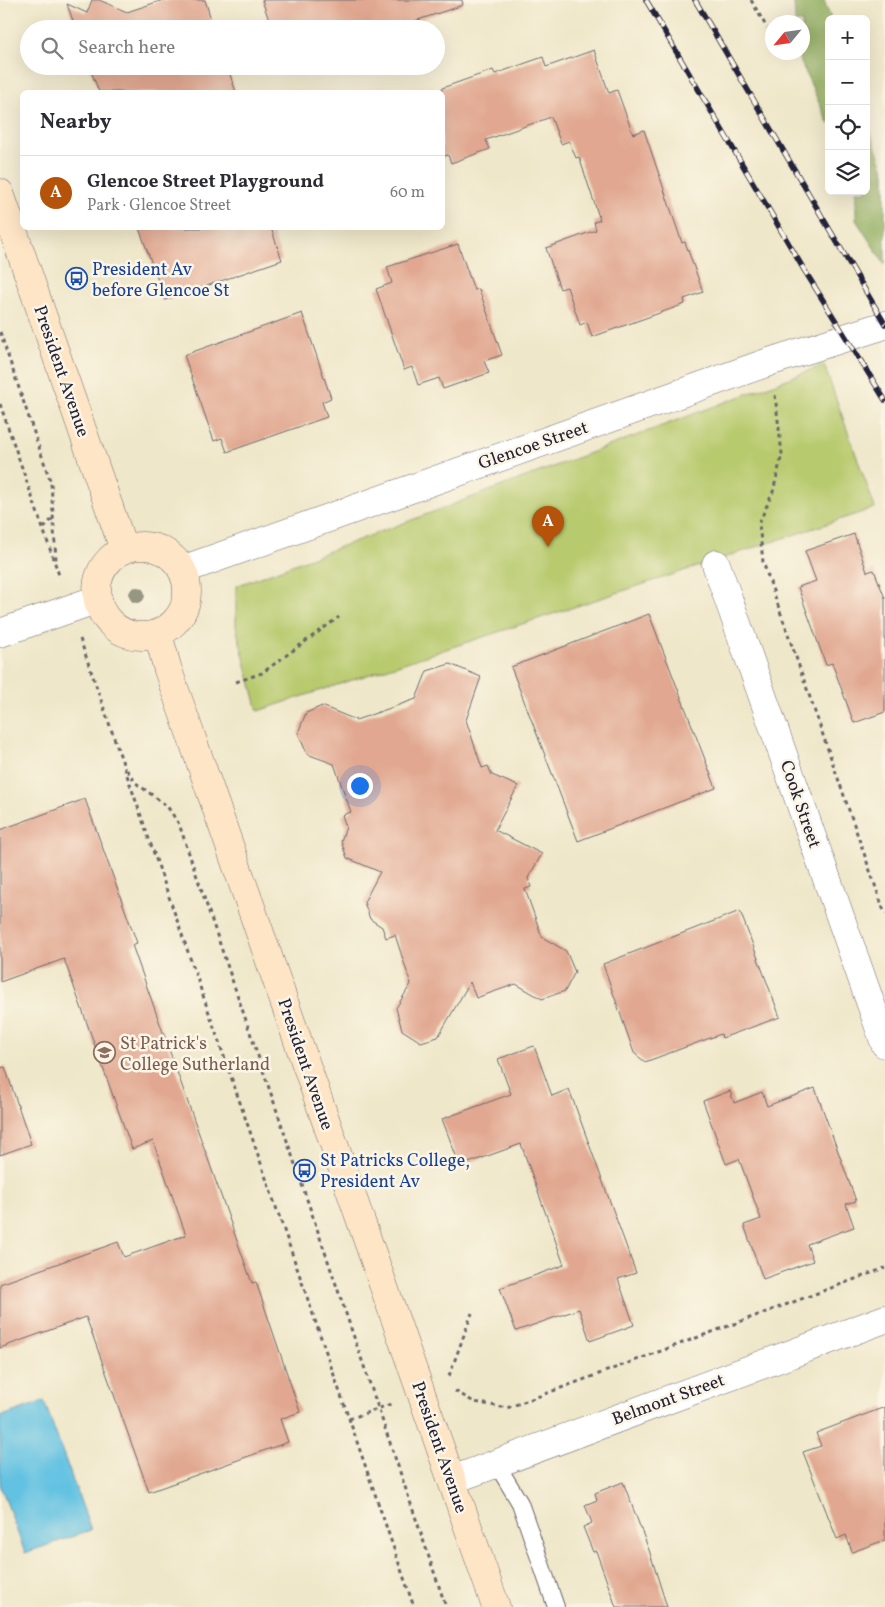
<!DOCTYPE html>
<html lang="en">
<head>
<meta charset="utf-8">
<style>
	:root { --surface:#fff; --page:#f2f2f3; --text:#2b2b33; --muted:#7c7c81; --line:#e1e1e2; --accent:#b45309 }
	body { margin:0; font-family:Vollkorn,serif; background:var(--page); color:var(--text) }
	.controls { position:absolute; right:15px; top:15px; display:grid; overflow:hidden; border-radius:8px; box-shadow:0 5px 20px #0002 }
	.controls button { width:45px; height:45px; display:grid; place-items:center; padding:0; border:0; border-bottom:1px solid var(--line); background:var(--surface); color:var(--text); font:25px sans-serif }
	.compass { position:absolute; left:765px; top:15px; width:45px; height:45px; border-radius:50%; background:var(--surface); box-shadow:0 5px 20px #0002; rotate:241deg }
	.you { position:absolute; left:359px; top:785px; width:18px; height:18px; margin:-12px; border:4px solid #fff; border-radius:50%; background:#1a73e8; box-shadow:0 0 0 8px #1a73e833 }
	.badge { display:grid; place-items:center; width:32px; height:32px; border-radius:50%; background:var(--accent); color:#fff; font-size:16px; font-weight:700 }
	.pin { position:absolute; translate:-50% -41px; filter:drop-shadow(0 1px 2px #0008) }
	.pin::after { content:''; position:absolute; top:26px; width:18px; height:15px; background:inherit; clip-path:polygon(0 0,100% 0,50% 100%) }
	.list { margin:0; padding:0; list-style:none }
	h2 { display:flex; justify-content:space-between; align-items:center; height:65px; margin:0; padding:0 20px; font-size:21px }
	h2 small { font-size:16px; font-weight:400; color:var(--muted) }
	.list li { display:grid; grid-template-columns:32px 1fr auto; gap:15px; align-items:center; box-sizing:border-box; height:75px; padding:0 20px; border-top:1px solid var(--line) }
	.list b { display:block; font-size:19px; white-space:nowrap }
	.list p { margin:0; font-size:16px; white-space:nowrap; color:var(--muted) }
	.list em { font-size:16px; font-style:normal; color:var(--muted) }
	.icon { flex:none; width:28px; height:28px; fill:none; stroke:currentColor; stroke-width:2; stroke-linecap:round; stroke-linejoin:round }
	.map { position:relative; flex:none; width:885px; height:1607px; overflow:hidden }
	.search { position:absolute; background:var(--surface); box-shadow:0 5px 20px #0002; left:20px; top:20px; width:425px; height:55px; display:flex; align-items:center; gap:12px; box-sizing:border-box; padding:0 18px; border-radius:28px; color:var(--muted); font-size:19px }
	.panel { position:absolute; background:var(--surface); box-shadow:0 5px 20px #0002; left:20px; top:90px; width:425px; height:140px; border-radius:8px }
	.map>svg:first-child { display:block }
	.green { fill:#b8ca6e; stroke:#6d7654 }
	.forest { fill:#92ae61; stroke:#5a684e }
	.water { fill:#64c2e2; stroke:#43728e }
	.building { fill:#e1a790 }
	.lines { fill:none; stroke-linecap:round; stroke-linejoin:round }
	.lane-casing { stroke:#6a676d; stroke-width:18 }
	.street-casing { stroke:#6a676d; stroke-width:29 }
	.secondary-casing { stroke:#6a676d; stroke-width:29 }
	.path { stroke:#6a676d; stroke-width:3; stroke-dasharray:4 4; stroke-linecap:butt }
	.lane { stroke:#fff; stroke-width:16 }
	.street { stroke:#fff; stroke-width:28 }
	.secondary { stroke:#fde5c5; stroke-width:28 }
	.rail-casing { stroke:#22223b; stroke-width:5.5 }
	.rail { stroke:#fcf5e5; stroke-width:4; stroke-dasharray:11; stroke-linecap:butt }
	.tree { fill:#979683 }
	.labels { text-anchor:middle; stroke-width:5; stroke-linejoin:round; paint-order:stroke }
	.transit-label { font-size:18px; fill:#164399; stroke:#fcf5e5; text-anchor:start }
	.street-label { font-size:18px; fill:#22223b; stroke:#fcf5e5 }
	.education-label { font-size:18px; fill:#785e54; stroke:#fcf5e5; text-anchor:start }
</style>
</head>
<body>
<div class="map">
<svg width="885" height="1607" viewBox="0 0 885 1607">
	<rect width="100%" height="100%" fill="#fcf5e5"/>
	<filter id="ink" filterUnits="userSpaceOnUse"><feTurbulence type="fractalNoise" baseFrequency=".02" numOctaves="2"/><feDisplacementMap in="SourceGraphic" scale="10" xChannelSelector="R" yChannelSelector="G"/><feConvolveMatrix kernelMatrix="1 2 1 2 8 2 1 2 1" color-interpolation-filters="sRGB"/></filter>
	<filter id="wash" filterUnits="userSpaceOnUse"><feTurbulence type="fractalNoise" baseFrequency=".0096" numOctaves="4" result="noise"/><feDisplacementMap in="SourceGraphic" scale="20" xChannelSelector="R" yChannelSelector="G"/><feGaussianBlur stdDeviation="1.12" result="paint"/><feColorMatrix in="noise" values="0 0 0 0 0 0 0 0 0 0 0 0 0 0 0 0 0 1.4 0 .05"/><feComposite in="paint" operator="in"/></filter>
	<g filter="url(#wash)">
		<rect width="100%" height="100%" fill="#efe7c9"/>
		<!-- green -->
		<path class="green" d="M824 365 875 508 258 711 236 627V586Z"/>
		<!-- forest -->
		<path class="forest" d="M794 0H824L831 19H829V125L799 58 798 53 802 52V22H795Z
			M866 120 885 173V265L856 220V191H866Z"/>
		<!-- water -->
		<path class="water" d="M44 1401 91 1530 25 1553 0 1484V1417Z"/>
		<g id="blocks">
			<!-- building -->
			<path class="building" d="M92 0H99L127 12 163 0H205L214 29H76L67 4 87 13Z
				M262 0H462L463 5 409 23 410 25 400 29H272Z
				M594 50 609 93 617 90 633 134 644 130 682 243 685 242 703 292 684 299 685 304 592 337 587 322 580 325 567 287 560 289 546 248 596 230 594 222 600 220 579 157 576 158 569 141 561 144 551 117 486 140 490 149 451 163 448 155 442 157V88L493 70 495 74 543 57 546 67Z
				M89 66H227L236 92H99Z
				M139 228H271L282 260 165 300Z
				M458 244 474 290 479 289 502 355 484 361 489 373 443 389 439 378 418 385 412 367 404 370 376 289 392 283 387 267Z
				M302 313 331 398 322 402 327 417 227 452 222 438 214 441 184 355Z
				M854 534 867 572 874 570 885 598V712L854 723 832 663 826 665 798 587 816 581 805 551Z
				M649 614 716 788 578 841 511 667Z
				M450 664 481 677 466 720 482 768 488 766 492 775 518 786 495 830 542 854 528 878 531 887 525 889 542 937 566 951 575 972 565 991 542 999 516 984 476 998 470 982 438 1037 421 1042 402 1030 396 1008 411 984 395 935 386 938 382 927 370 919 364 902 380 872 347 858 341 841 346 827 342 815 351 812 334 764 307 754 298 733 306 713 322 706 356 720 416 699 427 671Z
				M85 799 137 943 132 945 252 1283 256 1282 300 1412 280 1419 288 1442 149 1492 86 1317 0 1348V1284L118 1242 124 1257 186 1235 153 1141 132 1149 64 959 0 982V830Z
				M740 911 780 1017 722 1038 721 1034 645 1062 634 1053 603 964Z
				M534 1046 552 1096 569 1089 636 1273 618 1279 634 1325 590 1341 579 1309 516 1331 500 1288 564 1265 521 1144 460 1166 442 1119 511 1094 498 1059Z
				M5 1067 31 1144 0 1155V1068Z
				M815 1088 856 1201 846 1204 854 1227 807 1244 813 1261 763 1279 744 1225 761 1219 739 1159 726 1164 703 1101 730 1091 734 1103 762 1092 767 1106Z
				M885 1407V1540L852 1552 846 1535 837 1539 803 1452 821 1446 816 1433Z
				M623 1482 649 1550 667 1607H616L596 1551 593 1552 583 1527 592 1523 585 1505 597 1500 595 1493Z"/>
		</g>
	</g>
	<g filter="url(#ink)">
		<use href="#blocks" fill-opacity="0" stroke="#6a676d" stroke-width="1"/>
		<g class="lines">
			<defs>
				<path id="lane" d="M496 1463 520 1503 556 1607"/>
				<path id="street" d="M716 564 885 1044
					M182 570 769 362 885 325
					M0 633 98 599
					M452 1480 885 1319"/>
				<path id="secondary" d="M0 193 124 550
					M97 591a45 45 0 1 1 90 0a45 45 0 1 1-90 0Z
					M158 634 168 670 496 1607"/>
			</defs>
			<!-- lane casing -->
			<use href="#lane" class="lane-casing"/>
			<!-- street casing -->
			<use href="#street" class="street-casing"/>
			<!-- secondary casing -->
			<use href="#secondary" class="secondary-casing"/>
			<!-- path -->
			<path class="path" d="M751 0 767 28
				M0 332 51 483 56 560
				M775 395 782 454 773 492 759 523 763 562 885 914
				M0 404 60 578
				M44 528 53 518
				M80 639 414 1607
				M236 682 262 673 339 617
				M127 770 136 783 167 806 179 824 446 1607
				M449 1376 472 1313
				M455 1391 474 1402 507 1408 885 1268
				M349 1419 391 1404"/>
			<!-- lane -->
			<use href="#lane" class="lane"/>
			<!-- street -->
			<use href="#street" class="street"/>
			<!-- secondary -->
			<use href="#secondary" class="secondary"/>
			<defs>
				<path id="rail" d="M646 0 803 268 885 400
					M695 0 885 324"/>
			</defs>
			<!-- rail casing -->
			<use href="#rail" class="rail-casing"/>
			<!-- rail -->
			<use href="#rail" class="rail"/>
		</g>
		<!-- trees -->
		<circle class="tree" cx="137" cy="595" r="8"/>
	</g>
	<!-- icons -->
	<defs>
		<symbol id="bus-ring" viewBox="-11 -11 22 22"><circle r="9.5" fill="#fcf5e5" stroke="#1a4fb4" stroke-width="1.5"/><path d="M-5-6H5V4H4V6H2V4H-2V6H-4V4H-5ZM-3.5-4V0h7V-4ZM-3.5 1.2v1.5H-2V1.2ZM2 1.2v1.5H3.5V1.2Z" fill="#1a4fb4"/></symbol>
		<symbol id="school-ring" viewBox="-11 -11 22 22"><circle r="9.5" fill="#fcf5e5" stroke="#8d6e63" stroke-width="1.5"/><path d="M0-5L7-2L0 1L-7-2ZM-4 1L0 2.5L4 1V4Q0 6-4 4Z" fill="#8d6e63"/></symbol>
	</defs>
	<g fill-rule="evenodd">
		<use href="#bus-ring" x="64" y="266" width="25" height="25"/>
		<use href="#school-ring" x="92" y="1040" width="25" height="25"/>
		<use href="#bus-ring" x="292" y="1158" width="25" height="25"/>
	</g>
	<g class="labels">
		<!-- transit labels -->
		<g class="transit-label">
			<text x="92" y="275">President Av<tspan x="92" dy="21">before Glencoe St</tspan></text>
			<text x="320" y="1166">St Patricks College,<tspan x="320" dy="21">President Av</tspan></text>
		</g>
		<!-- street labels -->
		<g class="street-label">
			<text transform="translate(62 371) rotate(71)" y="6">President Avenue</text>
			<text transform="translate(533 445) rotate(-19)" y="6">Glencoe Street</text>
			<text transform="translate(801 804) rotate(71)" y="6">Cook Street</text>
			<text transform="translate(306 1064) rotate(71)" y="6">President Avenue</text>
			<text transform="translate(668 1399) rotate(-20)" y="6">Belmont Street</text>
			<text transform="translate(440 1447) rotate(71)" y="6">President Avenue</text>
		</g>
		<!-- education labels -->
		<g class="education-label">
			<text x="120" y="1049">St Patrick's<tspan x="120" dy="21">College Sutherland</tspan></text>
		</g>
	</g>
</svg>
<div class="controls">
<button>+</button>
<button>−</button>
<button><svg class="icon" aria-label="locate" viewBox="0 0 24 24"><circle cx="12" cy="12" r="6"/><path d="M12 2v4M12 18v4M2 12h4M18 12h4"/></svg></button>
<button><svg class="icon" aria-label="layers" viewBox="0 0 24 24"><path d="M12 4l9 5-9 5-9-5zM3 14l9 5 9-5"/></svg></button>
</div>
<svg class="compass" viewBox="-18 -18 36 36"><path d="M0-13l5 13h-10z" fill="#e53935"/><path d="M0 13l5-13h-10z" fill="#7c7c81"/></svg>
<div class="you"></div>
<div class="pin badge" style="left:548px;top:547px">A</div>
<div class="search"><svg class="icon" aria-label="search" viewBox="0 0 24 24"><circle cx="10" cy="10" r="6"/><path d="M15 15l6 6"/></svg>Search here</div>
<section class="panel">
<h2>Nearby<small></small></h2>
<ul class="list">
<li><span class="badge">A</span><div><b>Glencoe Street Playground</b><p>Park · Glencoe Street</p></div><em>60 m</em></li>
</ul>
</section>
</div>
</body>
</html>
